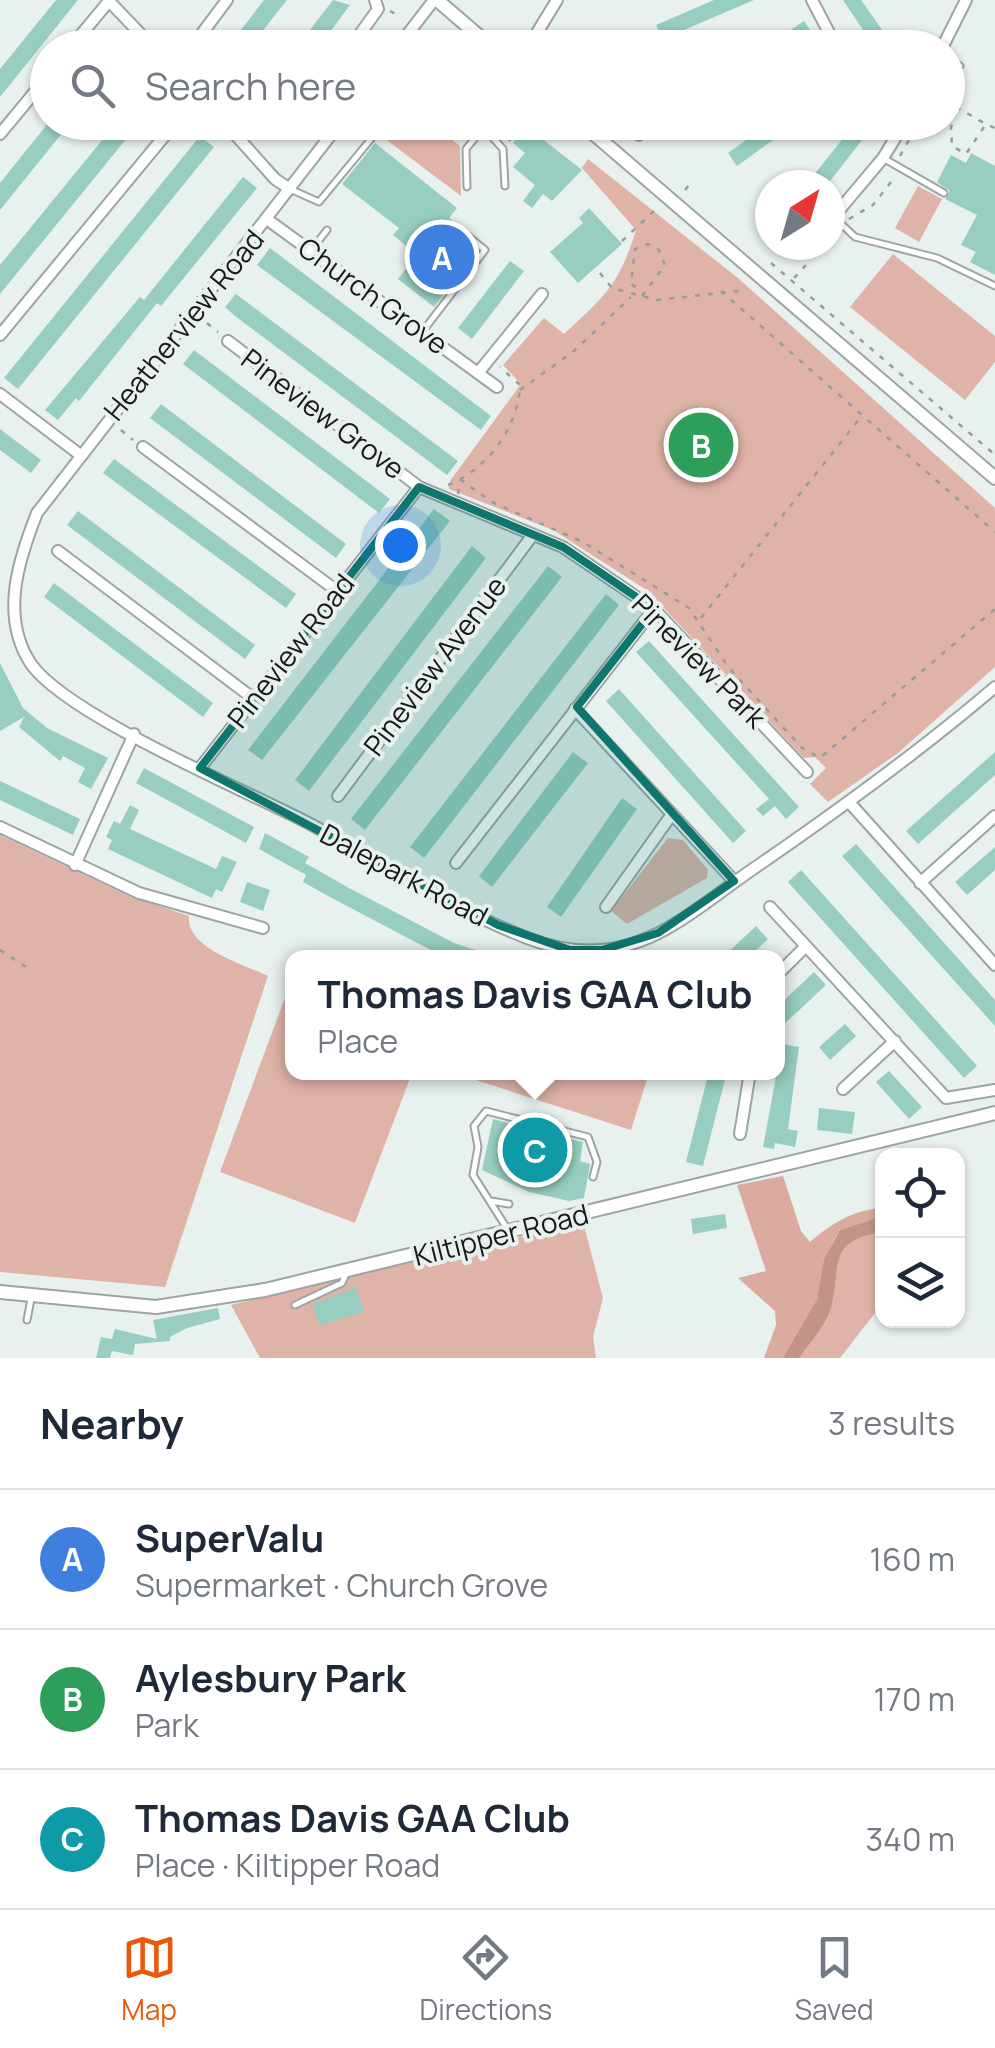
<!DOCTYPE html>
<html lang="en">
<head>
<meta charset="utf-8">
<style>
	:root { --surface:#fff; --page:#f2f2f3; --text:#1f2937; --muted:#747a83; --line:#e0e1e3; --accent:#ea580c }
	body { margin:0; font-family:Manrope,sans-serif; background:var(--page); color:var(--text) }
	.controls { position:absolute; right:30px; bottom:30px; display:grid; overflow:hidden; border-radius:20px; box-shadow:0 2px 8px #0004 }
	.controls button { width:90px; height:90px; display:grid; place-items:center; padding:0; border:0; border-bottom:2px solid var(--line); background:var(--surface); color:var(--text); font:50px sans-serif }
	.compass { position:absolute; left:755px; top:170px; width:90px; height:90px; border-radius:50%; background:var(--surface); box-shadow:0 2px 8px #0004; rotate:37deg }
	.you { position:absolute; left:400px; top:545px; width:35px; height:35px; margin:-25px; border:8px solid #fff; border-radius:50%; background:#1a73e8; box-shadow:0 0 0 15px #1a73e833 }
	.badge { display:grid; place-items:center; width:65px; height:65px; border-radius:50%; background:var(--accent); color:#fff; font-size:32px; font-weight:700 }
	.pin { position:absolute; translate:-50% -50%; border:5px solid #fff; box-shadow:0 2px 10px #0006 }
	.popup { position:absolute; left:285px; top:950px; width:500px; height:130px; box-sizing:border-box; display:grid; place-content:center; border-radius:20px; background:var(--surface); filter:drop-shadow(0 2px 8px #0005); font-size:32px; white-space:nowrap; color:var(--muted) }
	.popup b { font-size:38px; color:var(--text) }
	.popup::after { content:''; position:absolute; left:50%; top:100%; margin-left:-20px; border:20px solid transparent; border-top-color:var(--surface) }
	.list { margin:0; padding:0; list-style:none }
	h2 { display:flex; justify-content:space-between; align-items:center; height:130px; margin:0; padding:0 40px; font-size:42px }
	h2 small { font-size:32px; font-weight:400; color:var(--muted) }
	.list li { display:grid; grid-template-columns:65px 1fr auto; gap:30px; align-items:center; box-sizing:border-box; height:140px; padding:0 40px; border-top:2px solid var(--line) }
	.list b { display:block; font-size:38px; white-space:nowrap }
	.list p { margin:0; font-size:32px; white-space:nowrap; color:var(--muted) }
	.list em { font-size:32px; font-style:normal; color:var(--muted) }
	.icon { flex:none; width:55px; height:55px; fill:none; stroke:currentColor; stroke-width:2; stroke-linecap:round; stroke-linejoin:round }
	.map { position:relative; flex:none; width:995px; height:1358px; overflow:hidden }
	.search { position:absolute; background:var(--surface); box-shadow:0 2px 8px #0004; left:30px; right:30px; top:30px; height:110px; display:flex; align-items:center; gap:25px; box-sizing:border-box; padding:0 35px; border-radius:55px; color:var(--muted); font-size:38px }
	.sheet { height:550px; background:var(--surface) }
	nav { display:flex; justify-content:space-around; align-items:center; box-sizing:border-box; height:140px; border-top:2px solid var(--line); background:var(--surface); font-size:28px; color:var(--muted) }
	nav a { display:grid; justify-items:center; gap:5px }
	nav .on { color:var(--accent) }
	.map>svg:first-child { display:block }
	.green { fill:#e0b3a8 }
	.forest { fill:#dcaba0 }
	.water { fill:#c39388 }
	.building { fill:#97cec1 }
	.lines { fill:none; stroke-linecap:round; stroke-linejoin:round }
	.service-casing { stroke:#9ca5a3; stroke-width:9 }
	.minor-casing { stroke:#9ca5a3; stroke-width:14 }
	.tertiary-casing { stroke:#9ca5a3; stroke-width:16 }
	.path { stroke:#979d9b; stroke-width:2.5; stroke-dasharray:5 8; stroke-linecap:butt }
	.service { stroke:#fff; stroke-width:5 }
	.minor { stroke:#fff; stroke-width:10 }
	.tertiary { stroke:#fff; stroke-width:12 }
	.marked { fill:#0f766e; fill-opacity:0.2; stroke:#0f766e; stroke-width:8; stroke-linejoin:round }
	.labels { text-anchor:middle; stroke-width:8; stroke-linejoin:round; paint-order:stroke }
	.street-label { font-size:28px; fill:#171a19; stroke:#e8f1ee }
</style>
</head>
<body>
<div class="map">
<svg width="995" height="1358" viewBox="0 0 995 1358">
	<rect width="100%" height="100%" fill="#e8f1ee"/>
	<!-- green -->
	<path class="green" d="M389 123H431L460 146 461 196 380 135Z
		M588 159 739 279 995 508V667L898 753 828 802 810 784 826 768 815 757 804 758 648 591 553 530 449 489 450 481 521 384 503 365 544 318 564 334C605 296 619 285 636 230L582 168Z
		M918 186 942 199 919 242 895 228Z
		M893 254 995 336V362L965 400 850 307Z
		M0 835 129 896 189 916C185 948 245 965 268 976L165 1287 0 1272Z
		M668 838 683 840 708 870 707 878 627 924 611 911Z
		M292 979V1072L412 1073 355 1223 220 1172Z
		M454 1073H649L631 1130Z
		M583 1222 603 1298 593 1337 596 1358H260L231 1305Z
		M882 1232V1304L840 1358H799C810 1343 828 1323 832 1305 841 1264 828 1241 882 1232Z"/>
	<!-- forest -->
	<path class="forest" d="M783 1176 801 1231 810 1242C832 1223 853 1210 882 1208V1216L840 1230C825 1254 824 1274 817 1300 811 1320 794 1341 783 1358H764L776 1325 775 1311 738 1278 766 1271 737 1185Z"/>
	<!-- water -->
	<path class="water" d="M882 1216V1232C828 1241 841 1264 832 1305 828 1323 810 1343 799 1358H783L817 1300 824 1260 840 1230Z"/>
	<!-- building -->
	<path class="building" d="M56 0H78L0 97V69Z
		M264 0H287L249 48H227Z
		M333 0 350 5 318 48H296Z
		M714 0H754L663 39 656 25Z
		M843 0H861L895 48H875Z
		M804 21 813 34 793 48H764Z
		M49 122H71L0 210V183Z
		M117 122H140L0 294V265Z
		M771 122H798L737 166 728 153Z
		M856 122H876L827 185H806Z
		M526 126 582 170 552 201 543 194 532 208 523 201 535 185 513 167 525 153 513 143Z
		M200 136 214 147 18 389 4 378Z
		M375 143 457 208 449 218 459 226 452 235 473 255 434 307 398 279 417 255 393 235 399 228 342 184Z
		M971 153 995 166V275L970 262 976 252 961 245 977 215 945 199 950 191 937 182 951 155 966 163Z
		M243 177 257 188 161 306 157 303 79 401 76 398 58 420 45 410 140 297 144 300Z
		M589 208 622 244 578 283 550 252 583 223 579 218Z
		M270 248 491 416 481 430 257 265Z
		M510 261 524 271 472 339 458 328Z
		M236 294 458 461 447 475 235 316 225 307Z
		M194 350 390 499 379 513 183 364Z
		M161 404 346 544 336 558 150 418Z
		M0 429 41 460 31 473 0 450Z
		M114 459 296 594 286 608 103 473Z
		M434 509 450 521 262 760 248 750Z
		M78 511 255 645 245 659 67 525Z
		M472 546 486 558 309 791 295 780Z
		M548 566 562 577 365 830 351 819Z
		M54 583 213 703 203 717 44 597Z
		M606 594 619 605 424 858 410 847Z
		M649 641 799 807 786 819 775 806 763 816 756 809 769 799 636 652Z
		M0 663 23 708 47 728 108 758 91 789 78 782 85 768 63 756 60 761 19 727 24 717 0 731Z
		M619 689 746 831 733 843 606 701Z
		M573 752 588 763 492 887 479 876Z
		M995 752V775L918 844 906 831Z
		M144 768 254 827 246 843 136 783Z
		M0 781 80 819 73 835 0 800Z
		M622 798 637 809 561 917 547 907Z
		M130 805 139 810 130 829 216 869 222 856 237 862 222 892 216 889 212 898 108 849 112 840 106 837 114 821 120 824Z
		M265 833 309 857 305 863 349 888 454 943 500 958 438 954 330 897 303 882 306 875 259 849Z
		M856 844 995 1000V1026L842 856Z
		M995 847V870L967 895 955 882Z
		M801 870 977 1066 964 1078 788 882Z
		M247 882 270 890 263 911 240 902Z
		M756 926 768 939 748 958H722Z
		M814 972 826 985 778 1030V1006Z
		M845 1024 856 1036 830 1060 819 1047Z
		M782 1044 799 1047 788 1129 798 1131 795 1147 775 1143 774 1149 763 1147Z
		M889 1071 922 1107 909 1119 876 1082Z
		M708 1075 725 1079 703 1166 686 1162Z
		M819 1108 855 1112 852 1134 817 1130Z
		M493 1119 583 1142 580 1161 590 1164 584 1198 569 1201 529 1192 482 1170Z
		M725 1214 727 1228 693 1234 691 1219Z
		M356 1287 364 1312 319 1325 313 1304Z
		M218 1308 220 1319 187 1328 170 1337V1341L135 1344 133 1355 112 1351 110 1358H96L101 1337 112 1339 115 1329 157 1339 153 1320Z"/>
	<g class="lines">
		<defs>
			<path id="service" d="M948 60 960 66
				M492 137 503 149 505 186
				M883 158 944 193
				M467 187 466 149 475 138
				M290 189 319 202 385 122
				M835 218 855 237 937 258 995 286
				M312 249 327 230
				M423 331 485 250 463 232
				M491 1201 509 1204
				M508 1230 473 1175 478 1147 474 1126 486 1111 588 1137 597 1162 593 1177
				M295 1305 342 1283 347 1272
				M27 1320 31 1299"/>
			<path id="minor" d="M108 0 154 48
				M812 0 837 48
				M70 48 109 1
				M191 48 227 0
				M350 48 378 9 375 0
				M397 48 434 0
				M537 48 535 36 557 0
				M942 48 966 0
				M224 122 275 179 290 189
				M341 122 37 513C18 561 0 617 31 664 69 717 248 791 312 825 383 863 452 909 527 938 550 947 577 952 601 950 661 945 706 901 753 869 836 812 918 753 995 687
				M624 122 639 135
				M296 123V122
				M0 134 48 76
				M268 220 497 387
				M830 221 883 158 905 122
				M801 252 807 245
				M0 335 176 122
				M228 341 419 487 563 547 654 609 807 772
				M478 373 542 294
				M0 394 79 454
				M143 447 337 591
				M58 551 254 699
				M575 709 734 881
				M200 768 419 487
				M338 796 532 536
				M849 802 995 965
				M0 827 139 893 263 928
				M456 863 654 609
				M75 865 134 734
				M920 883 995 816
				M606 907 672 814
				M770 907 946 1098 995 1090
				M778 974 805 947
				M843 1089 895 1041
				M740 1134 750 1072"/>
			<path id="tertiary" d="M437 0 493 48
				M580 122 995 478
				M0 1292 156 1307 265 1290 995 1113"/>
		</defs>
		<!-- service casing -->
		<use href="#service" class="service-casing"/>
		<!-- minor casing -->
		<use href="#minor" class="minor-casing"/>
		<!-- tertiary casing -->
		<use href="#tertiary" class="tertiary-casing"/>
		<!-- path -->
		<path class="path" d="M390 11 399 16
			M963 74 951 128 952 146 966 154 986 124 995 128
			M956 107 984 123
			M509 141 523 122
			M900 156 919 122
			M685 190 690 184
			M849 219 873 205 895 177
			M830 240 838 231
			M622 241 654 211
			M814 257 825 245
			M771 263 994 454
			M600 273 612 288 657 300 747 290
			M794 278 806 265
			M721 291 995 532
			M642 296 665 265 659 250 648 244 635 249 631 284 642 291
			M207 323 218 332
			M520 390 574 351 631 297
			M121 430 133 440
			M448 485C487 470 519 426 520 385L500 367
			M458 494 461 480 492 502 583 542 689 608 729 668 802 748 820 758 995 609
			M701 618 861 417
			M0 950 29 969"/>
		<!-- service -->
		<use href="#service" class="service"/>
		<!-- minor -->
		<use href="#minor" class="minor"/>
		<!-- tertiary -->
		<use href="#tertiary" class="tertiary"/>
	</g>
	<!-- marked area -->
	<path class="marked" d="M419 487 563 547 654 609 577 707 734 881 658 933 602 950H570L498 925 200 768Z"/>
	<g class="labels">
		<!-- street labels -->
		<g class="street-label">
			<text transform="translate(373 296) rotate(36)" y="10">Church Grove</text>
			<text transform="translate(184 325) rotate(-51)" y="10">Heatherview Road</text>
			<text transform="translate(323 414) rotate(37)" y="10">Pineview Grove</text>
			<text transform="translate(291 651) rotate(-52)" y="10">Pineview Road</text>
			<text transform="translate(699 661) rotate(45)" y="10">Pineview Park</text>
			<text transform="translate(435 666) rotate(-53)" y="10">Pineview Avenue</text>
			<text transform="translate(404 875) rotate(28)" y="10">Dalepark Road</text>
			<text transform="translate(501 1235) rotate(-14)" y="10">Kiltipper Road</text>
		</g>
	</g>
</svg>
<div class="controls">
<button><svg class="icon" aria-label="locate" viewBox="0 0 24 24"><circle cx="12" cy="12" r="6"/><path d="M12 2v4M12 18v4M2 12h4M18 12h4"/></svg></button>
<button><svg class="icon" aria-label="layers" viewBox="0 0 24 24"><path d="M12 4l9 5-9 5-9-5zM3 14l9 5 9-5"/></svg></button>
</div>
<svg class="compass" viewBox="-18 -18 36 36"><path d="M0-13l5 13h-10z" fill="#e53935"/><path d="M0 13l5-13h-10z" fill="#747a83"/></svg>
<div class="you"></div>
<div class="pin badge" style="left:442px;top:257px;background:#3f7fe0">A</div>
<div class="pin badge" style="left:701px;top:445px;background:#2e9e5b">B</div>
<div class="pin badge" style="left:535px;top:1150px;background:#0f9aa8">C</div>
<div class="popup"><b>Thomas Davis GAA Club</b>Place</div>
<div class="search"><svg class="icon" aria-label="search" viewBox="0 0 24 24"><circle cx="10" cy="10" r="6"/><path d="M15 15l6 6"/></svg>Search here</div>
</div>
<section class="sheet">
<h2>Nearby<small>3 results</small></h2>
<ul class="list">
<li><span class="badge" style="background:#3f7fe0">A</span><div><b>SuperValu</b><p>Supermarket · Church Grove</p></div><em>160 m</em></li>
<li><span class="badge" style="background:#2e9e5b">B</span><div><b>Aylesbury Park</b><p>Park</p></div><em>170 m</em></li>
<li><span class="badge" style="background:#0f9aa8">C</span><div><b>Thomas Davis GAA Club</b><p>Place · Kiltipper Road</p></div><em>340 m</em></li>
</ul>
</section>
<nav>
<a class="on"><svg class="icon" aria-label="map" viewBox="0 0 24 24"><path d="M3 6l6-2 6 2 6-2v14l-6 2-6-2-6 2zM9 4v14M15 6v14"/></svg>Map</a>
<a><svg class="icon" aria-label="directions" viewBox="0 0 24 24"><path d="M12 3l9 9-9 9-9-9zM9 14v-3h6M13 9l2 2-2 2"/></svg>Directions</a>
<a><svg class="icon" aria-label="saved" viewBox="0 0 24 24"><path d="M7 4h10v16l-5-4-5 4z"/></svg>Saved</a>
</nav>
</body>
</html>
